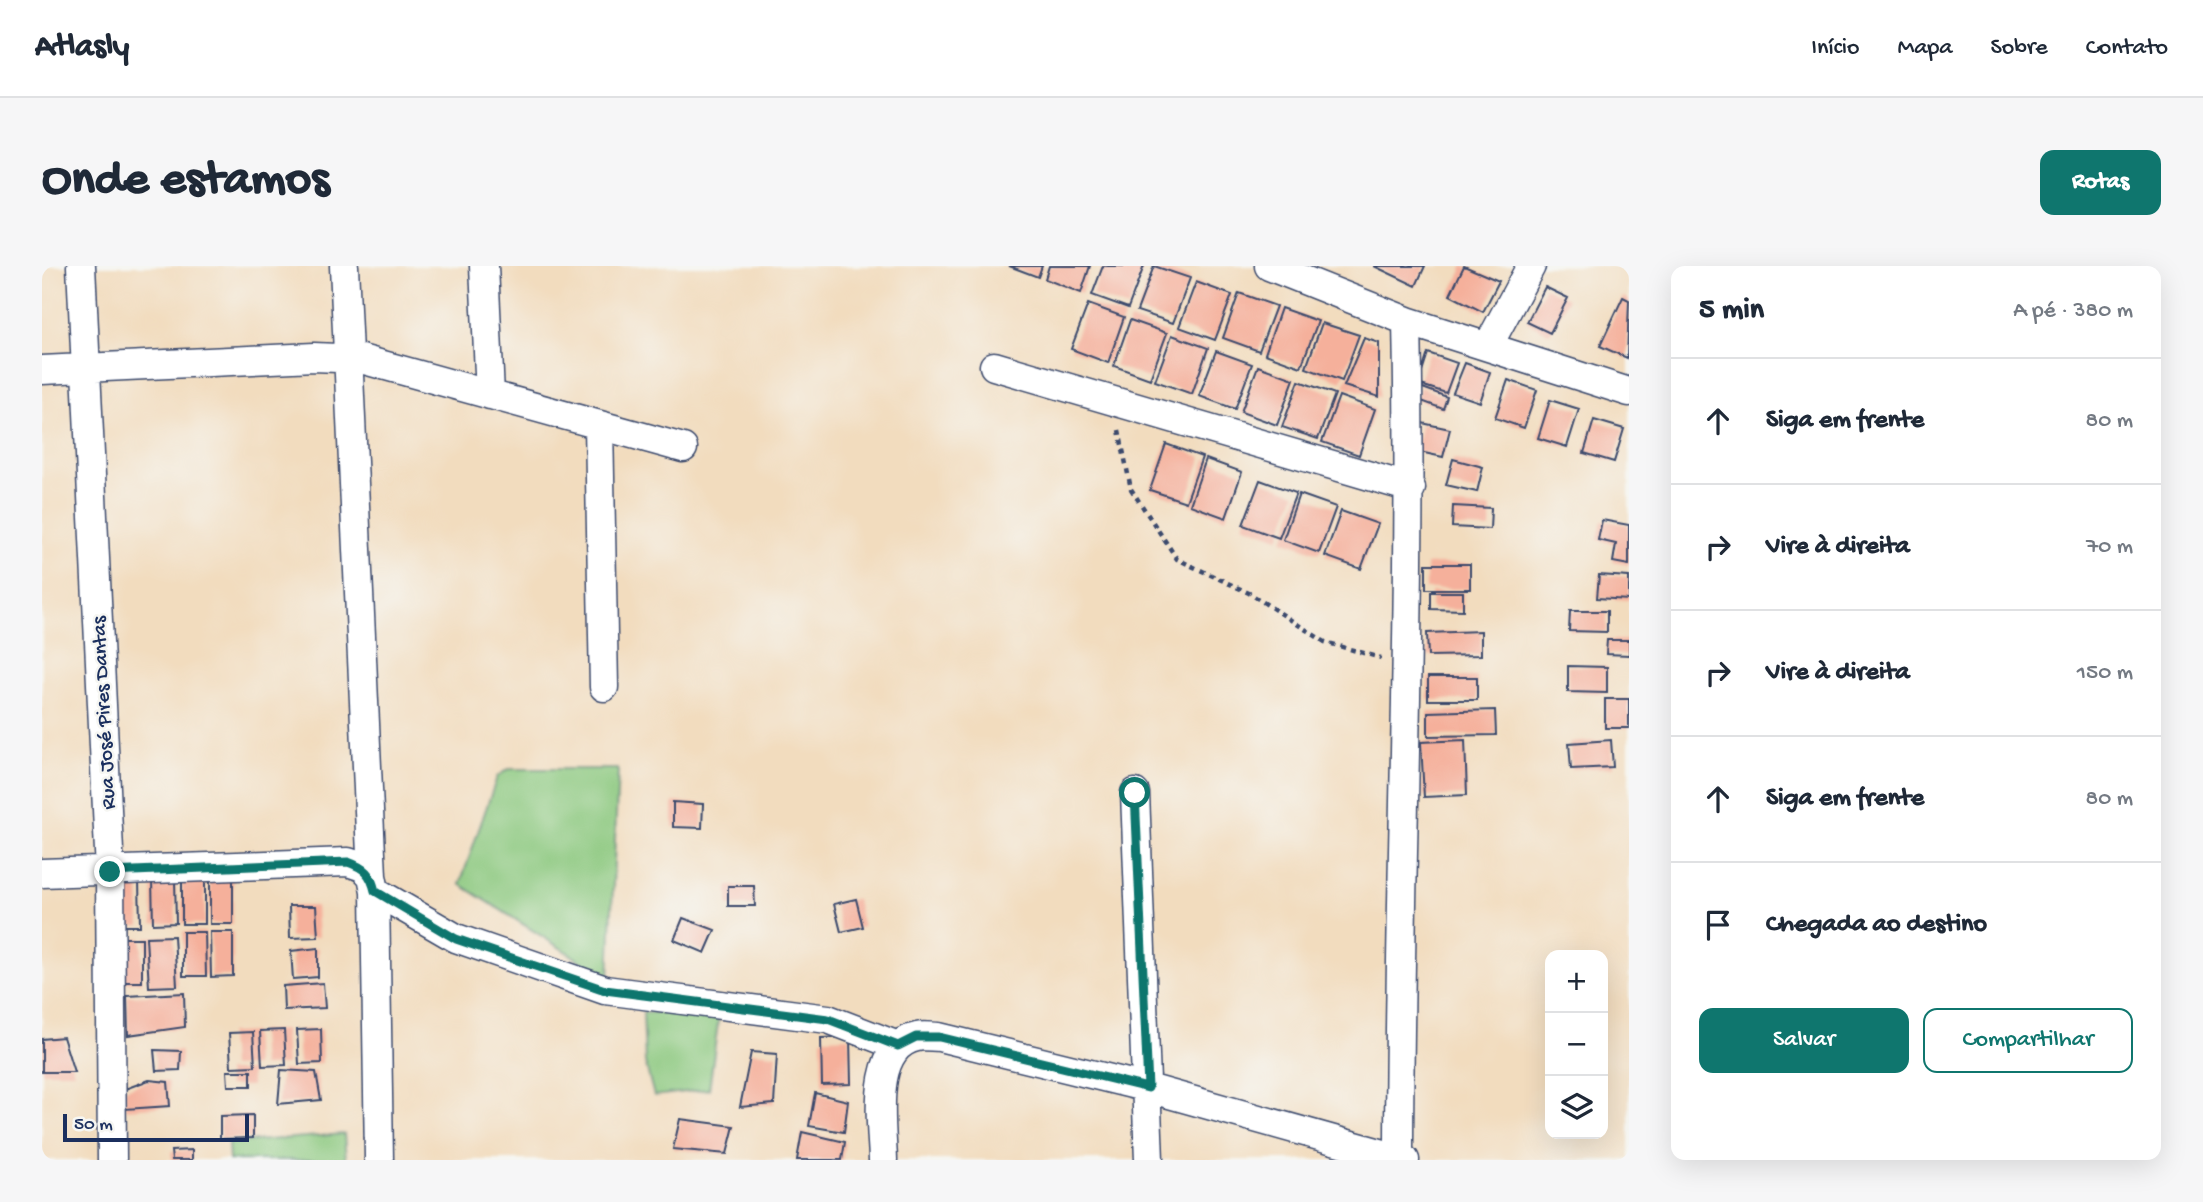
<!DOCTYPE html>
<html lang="pt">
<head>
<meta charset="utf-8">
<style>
	:root { --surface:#fff; --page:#f6f6f7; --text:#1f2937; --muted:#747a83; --line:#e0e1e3; --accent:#0f766e }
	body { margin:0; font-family:"Gochi Hand",sans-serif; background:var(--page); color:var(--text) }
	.controls { position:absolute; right:21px; bottom:21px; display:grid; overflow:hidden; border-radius:14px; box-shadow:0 7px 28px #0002 }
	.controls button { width:63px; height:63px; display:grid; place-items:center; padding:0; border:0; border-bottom:2px solid var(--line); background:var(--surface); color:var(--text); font:35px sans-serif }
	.scale { position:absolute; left:21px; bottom:18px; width:186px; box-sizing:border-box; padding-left:7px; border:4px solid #1b2f5e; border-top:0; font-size:19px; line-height:24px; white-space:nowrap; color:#1b2f5e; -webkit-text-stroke:5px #f6f6f2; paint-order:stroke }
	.stop { position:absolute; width:21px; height:21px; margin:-16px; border:5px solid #0f766e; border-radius:50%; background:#fff }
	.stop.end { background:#0f766e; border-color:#fff; box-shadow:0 2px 7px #0008 }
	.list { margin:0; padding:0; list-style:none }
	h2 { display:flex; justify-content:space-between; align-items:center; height:91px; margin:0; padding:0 28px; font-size:30px }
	h2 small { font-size:23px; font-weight:400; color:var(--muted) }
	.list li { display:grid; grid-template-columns:46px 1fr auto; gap:21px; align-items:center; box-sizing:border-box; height:126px; padding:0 28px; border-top:2px solid var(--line) }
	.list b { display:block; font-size:26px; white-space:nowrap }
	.list em { font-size:23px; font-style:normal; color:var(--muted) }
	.actions { display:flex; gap:14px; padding:21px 28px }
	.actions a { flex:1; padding:16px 0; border:2px solid var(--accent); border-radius:14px; text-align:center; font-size:24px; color:var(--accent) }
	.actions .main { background:var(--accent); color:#fff }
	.icon { flex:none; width:38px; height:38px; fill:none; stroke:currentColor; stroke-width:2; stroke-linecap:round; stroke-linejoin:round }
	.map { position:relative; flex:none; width:1587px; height:894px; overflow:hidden; border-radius:14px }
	header { display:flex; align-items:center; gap:42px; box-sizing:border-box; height:98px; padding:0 35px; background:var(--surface); border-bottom:2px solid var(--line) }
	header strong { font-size:33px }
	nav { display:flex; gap:38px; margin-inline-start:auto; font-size:24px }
	.intro { display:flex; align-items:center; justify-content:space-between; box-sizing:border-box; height:168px; padding:0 42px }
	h1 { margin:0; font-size:49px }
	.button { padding:18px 32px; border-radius:14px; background:var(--accent); color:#fff; font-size:24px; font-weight:700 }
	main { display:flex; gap:42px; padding:0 42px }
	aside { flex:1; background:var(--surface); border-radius:14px; box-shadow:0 7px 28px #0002 }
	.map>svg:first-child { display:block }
	.green { fill:#8bc87e; stroke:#537c6e; stroke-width:2 }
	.building { fill:#f5b09b }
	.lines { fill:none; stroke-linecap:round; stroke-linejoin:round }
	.minor-casing { stroke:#3b496c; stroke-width:31 }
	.path { stroke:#3b496c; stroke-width:4.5; stroke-dasharray:5 5; stroke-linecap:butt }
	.minor { stroke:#fff; stroke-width:28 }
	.route { stroke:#0f766e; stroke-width:9 }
	.labels { text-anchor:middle; stroke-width:5; stroke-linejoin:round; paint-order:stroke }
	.street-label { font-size:21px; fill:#1b2f5e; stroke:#f6f6f2 }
</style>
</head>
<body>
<header>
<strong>Atlasly</strong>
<nav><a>Início</a><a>Mapa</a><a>Sobre</a><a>Contato</a></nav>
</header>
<div class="intro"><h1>Onde estamos</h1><a class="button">Rotas</a></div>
<main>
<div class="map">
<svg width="1587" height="894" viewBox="0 0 1587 894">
	<rect width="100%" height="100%" fill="#f6f6f2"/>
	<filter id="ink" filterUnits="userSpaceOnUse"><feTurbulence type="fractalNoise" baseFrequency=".0143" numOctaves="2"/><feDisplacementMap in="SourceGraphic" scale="14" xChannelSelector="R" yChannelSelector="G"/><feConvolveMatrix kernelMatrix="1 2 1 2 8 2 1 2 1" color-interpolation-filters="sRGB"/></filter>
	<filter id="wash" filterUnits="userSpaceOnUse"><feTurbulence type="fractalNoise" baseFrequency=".00686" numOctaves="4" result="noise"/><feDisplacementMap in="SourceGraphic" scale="28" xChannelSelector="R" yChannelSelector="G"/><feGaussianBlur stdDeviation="1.57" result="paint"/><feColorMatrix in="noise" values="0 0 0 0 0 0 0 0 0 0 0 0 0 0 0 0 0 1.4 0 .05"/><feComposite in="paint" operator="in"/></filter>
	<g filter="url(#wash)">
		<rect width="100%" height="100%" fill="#f2dcbe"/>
		<!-- green -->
		<path class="green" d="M466 503H576L567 713 418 618 455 511Z
			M601 746 677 750 667 823 612 830 603 796Z
			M302 868 304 894H187L186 877Z"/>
		<g id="blocks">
			<!-- building -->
			<path class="building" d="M967 0H1000L996 11Z
				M1007 0H1048L1039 27 1003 13Z
				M1061 0H1102L1086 42 1050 29Z
				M1112 0 1148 12 1131 57 1095 45Z
				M1332 0H1383L1374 20Z
				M1422 0 1457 15 1441 46 1408 29Z
				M1154 16 1190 29 1173 74 1137 61Z
				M1503 21 1526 32 1508 67 1485 56Z
				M1197 27 1234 40 1217 85 1181 72Z
				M1581 31 1587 34 1585 92 1558 80Z
				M1046 38 1082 51 1066 97 1029 83Z
				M1239 42 1276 55 1259 101 1223 88Z
				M1088 54 1125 67 1108 113 1072 100Z
				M1280 57 1317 69 1300 115 1264 102Z
				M1130 69 1166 82 1150 128 1113 115Z
				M1322 72 1337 77V131L1302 120Z
				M1174 85 1210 98 1193 143 1157 130Z
				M1386 87 1415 97 1404 127 1376 118Z
				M1423 97 1448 106 1438 136 1411 127Z
				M1216 100 1252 113 1235 159 1199 146Z
				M1466 114 1495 124 1482 162 1453 152Z
				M1257 115 1293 128 1276 173 1240 161Z
				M1378 121 1405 131 1401 143 1374 133Z
				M1297 130 1333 143 1317 189 1280 176Z
				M1508 134 1537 143 1525 181 1496 172Z
				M1552 154 1582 163 1572 196 1542 187Z
				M1380 157 1408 163 1401 191 1373 185Z
				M1124 178 1160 191 1144 236 1108 224Z
				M1164 193 1200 206 1184 252 1148 239Z
				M1411 193 1441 201 1435 226 1404 219Z
				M1218 214 1254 227 1237 272 1201 259Z
				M1257 228 1294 241 1277 287 1241 274Z
				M1411 240 1449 242 1448 263 1410 261Z
				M1299 245 1336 258 1319 303 1283 290Z
				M1560 254 1587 259V299L1571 296 1574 278 1556 274Z
				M1384 298H1428V323H1384Z
				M1557 309 1587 311V334L1555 332Z
				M1389 326H1421V344L1389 343Z
				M1528 345H1565V366L1527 365Z
				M1439 365V389L1386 390 1385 367Z
				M1565 374H1587V389L1564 388Z
				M1526 400 1565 401V427L1526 426Z
				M1386 411H1435V434H1386Z
				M1563 433H1587V462H1563Z
				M1453 444 1454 469 1386 470V446Z
				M1423 474 1425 529 1382 531 1379 476Z
				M1569 474 1571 501 1529 503 1527 477Z
				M631 536 661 538 660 562 631 561Z
				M110 613H133L134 657 111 658Z
				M163 613V658H140V614Z
				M191 613V658H168V614Z
				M72 614H97L98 660H72Z
				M686 620H712L713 640H686Z
				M814 633 821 661 799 666 792 638Z
				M247 640H274L276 671 248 672Z
				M641 652 673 664 663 687 632 674Z
				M141 666H163L164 710H141Z
				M168 666H191V710L169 711Z
				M132 670 135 720 107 721 104 671Z
				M77 672H100V716H78Z
				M276 682V711L251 713 249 685Z
				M281 717 283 742 242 744 241 720Z
				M142 727 143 761 86 769 85 730Z
				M279 763 280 797 257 798 255 764Z
				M242 764 244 799 220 800 218 765Z
				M211 766 213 800 189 801 187 767Z
				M21 771 32 806H0V773Z
				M808 771 809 818 780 819 779 772Z
				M112 784 139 785 138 804 114 805Z
				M709 786 735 788 732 838 698 841Z
				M239 804 274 806 279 834 236 838Z
				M185 805H209V820H186Z
				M107 814 126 816 128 840 83 843V823Z
				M773 827 806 835 802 866 767 860Z
				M211 849V872L178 873V850Z
				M638 853 692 860 685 888 631 883Z
				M760 866 803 876 800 894H755Z
				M150 884V894H130L129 885Z"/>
		</g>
	</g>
	<g filter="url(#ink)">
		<use href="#blocks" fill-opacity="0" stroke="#3b496c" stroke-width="2"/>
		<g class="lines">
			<defs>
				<path id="minor" d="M39 0 68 606 70 894
					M302 0 330 610 333 625 337 894
					M442 0 448 129
					M1227 0 1365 55 1587 126
					M1446 80 1489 0
					M952 100 1369 222
					M0 104 272 91 319 93 641 182
					M557 159 562 421
					M1093 527 1107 894
					M0 607 306 596 321 601 330 610
					M333 625 414 672 563 724 786 753 856 780
					M841 894C840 859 827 780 875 771 882 769 890 771 897 771L1106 822 1363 894
					M1357 894C1357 614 1371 335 1365 55"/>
			</defs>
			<!-- minor casing -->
			<use href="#minor" class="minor-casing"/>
			<!-- path -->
			<path class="path" d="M1077 164 1089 223 1135 293 1207 327 1283 376 1339 392"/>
			<!-- minor -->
			<use href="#minor" class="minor"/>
		</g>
	</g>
	<g class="lines" filter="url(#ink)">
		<!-- route -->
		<path class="route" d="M68 606 306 596C323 602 329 608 333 625L414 673 563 724 786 753 856 780 874 771H897L1106 822 1093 527"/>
	</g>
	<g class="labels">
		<!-- street labels -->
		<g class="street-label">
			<text transform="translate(60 447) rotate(-93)" y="7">Rua José Pires Dantas</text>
		</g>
	</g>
</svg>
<div class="controls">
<button>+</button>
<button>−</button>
<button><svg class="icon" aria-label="layers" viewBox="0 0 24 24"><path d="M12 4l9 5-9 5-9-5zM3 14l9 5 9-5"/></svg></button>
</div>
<div class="scale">50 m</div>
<div class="stop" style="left:1093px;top:527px"></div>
<div class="stop end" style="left:68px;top:606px"></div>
</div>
<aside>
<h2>5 min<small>A pé · 380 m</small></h2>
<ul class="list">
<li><svg class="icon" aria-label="ahead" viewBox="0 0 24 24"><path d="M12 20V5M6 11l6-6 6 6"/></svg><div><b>Siga em frente</b></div><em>80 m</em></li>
<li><svg class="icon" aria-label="right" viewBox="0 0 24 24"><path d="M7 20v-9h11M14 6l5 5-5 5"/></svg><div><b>Vire à direita</b></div><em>70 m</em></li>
<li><svg class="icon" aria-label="right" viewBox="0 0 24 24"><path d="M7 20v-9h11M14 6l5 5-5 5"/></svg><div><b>Vire à direita</b></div><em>150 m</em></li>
<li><svg class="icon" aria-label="ahead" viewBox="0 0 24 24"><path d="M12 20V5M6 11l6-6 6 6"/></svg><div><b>Siga em frente</b></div><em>80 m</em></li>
<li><svg class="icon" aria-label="arrive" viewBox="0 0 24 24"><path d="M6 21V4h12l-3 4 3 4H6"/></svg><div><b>Chegada ao destino</b></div></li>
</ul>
<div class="actions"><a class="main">Salvar</a><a>Compartilhar</a></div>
</aside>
</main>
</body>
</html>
